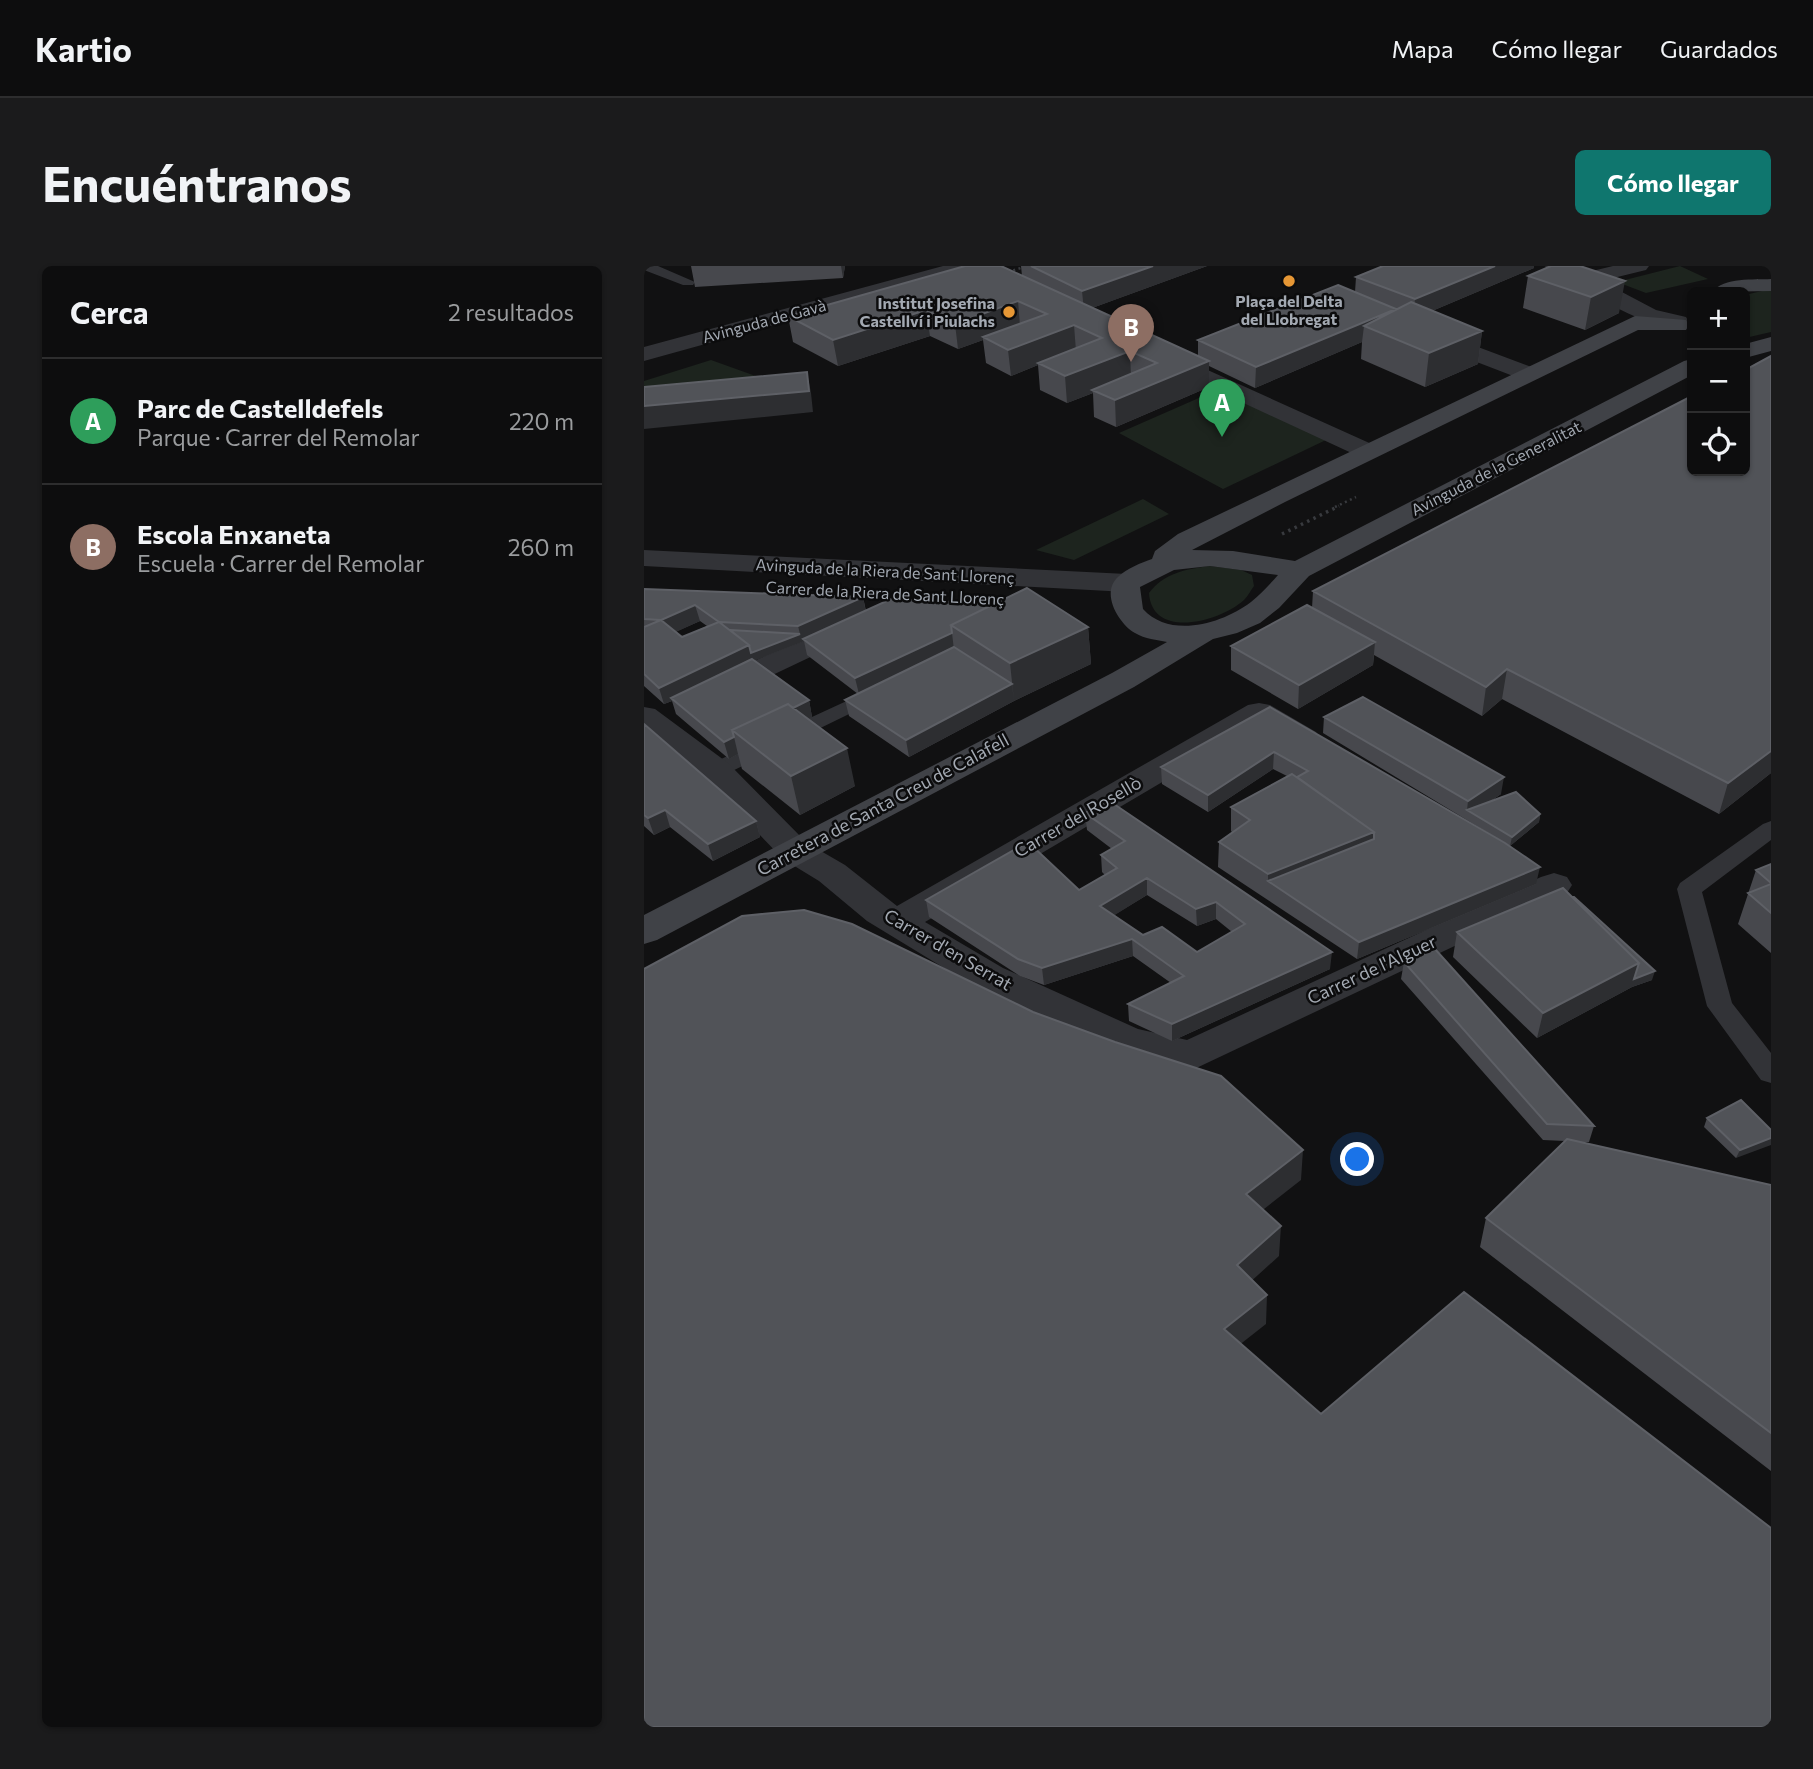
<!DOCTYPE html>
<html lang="es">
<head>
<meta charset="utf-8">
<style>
	:root { --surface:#0d0d0e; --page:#1b1b1c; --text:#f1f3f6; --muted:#9a9c9e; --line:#2d2d2e; --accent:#0f766e }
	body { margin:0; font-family:Commissioner,sans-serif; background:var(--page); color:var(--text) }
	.controls { position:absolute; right:21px; top:21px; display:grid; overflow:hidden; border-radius:10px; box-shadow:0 2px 5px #0004 }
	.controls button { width:63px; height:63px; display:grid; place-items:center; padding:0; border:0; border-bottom:2px solid var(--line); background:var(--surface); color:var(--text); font:35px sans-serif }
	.you { position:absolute; left:714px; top:894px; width:24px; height:24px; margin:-18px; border:5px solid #fff; border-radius:50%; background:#1a73e8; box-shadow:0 0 0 10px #1a73e833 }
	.badge { display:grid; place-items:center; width:46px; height:46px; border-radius:50%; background:var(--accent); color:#fff; font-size:23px; font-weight:700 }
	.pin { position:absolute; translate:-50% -58px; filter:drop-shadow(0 2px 4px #0008) }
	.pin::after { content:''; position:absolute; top:37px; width:24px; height:21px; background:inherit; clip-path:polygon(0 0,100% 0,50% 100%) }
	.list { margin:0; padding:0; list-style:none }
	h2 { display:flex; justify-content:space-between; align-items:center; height:91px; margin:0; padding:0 28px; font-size:30px }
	h2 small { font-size:23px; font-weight:400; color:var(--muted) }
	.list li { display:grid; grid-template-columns:46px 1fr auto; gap:21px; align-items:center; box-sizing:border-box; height:126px; padding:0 28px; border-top:2px solid var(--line) }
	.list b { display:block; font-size:26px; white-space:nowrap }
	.list p { margin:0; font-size:23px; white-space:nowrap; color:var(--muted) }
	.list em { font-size:23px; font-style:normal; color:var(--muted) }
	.icon { flex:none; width:38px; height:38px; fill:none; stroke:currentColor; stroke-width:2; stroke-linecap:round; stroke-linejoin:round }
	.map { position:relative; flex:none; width:1127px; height:1461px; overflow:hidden; border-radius:10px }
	header { display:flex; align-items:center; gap:42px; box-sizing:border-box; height:98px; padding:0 35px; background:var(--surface); border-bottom:2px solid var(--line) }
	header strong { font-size:33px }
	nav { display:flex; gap:38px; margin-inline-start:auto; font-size:24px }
	.intro { display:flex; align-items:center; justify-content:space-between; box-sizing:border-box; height:168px; padding:0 42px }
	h1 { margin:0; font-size:49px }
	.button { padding:18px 32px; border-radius:10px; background:var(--accent); color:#fff; font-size:24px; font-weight:700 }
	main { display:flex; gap:42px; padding:0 42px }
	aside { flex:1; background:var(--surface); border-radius:10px; box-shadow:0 2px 5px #0004 }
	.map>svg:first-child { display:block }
	.green { fill:#1d241e }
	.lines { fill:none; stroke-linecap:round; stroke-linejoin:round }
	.path-far1 { stroke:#383a3e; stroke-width:2.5; stroke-dasharray:2 3.5; stroke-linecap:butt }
	.path { stroke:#383a3e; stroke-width:3.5; stroke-dasharray:2.5 4.5; stroke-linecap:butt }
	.lane { fill:#323337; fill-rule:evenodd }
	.street { fill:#323337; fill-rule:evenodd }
	.secondary { fill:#404247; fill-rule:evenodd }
	.wall { fill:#47484d; fill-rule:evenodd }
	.shaded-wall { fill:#2d2e31 }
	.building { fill:#515358; stroke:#5e6066; stroke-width:2; fill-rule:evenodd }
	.poi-dot { fill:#e69735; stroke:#0c0c0d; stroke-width:2.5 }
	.labels { text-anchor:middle; stroke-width:5; stroke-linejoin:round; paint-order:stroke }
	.far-poi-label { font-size:16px; font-weight:bold; fill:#a3a9b2; stroke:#0c0c0d }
	.far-street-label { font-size:16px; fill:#a3a9b2; stroke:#0c0c0d }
	.street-label { font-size:18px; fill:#a3a9b2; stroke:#0c0c0d }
</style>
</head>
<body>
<header>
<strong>Kartio</strong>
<nav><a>Mapa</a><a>Cómo llegar</a><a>Guardados</a></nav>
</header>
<div class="intro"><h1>Encuéntranos</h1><a class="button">Cómo llegar</a></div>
<main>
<aside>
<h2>Cerca<small>2 resultados</small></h2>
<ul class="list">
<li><span class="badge" style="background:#2e9e5b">A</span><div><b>Parc de Castelldefels</b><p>Parque · Carrer del Remolar</p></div><em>220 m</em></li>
<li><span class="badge" style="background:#8d6e63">B</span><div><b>Escola Enxaneta</b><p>Escuela · Carrer del Remolar</p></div><em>260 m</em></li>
</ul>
</aside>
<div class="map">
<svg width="1127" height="1461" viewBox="0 0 1127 1461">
	<rect width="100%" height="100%" fill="#111112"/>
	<!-- green -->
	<path class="green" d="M1036 0 1064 13 1002 27 973 16Z
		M1118 25H1127V66L1101 72V29Z
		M67 94 123 114 0 133V115Z
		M573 124 682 174 579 223 475 167Z
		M499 233 525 248 430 294 392 284Z
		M566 300 597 304 608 309 610 320C607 324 604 330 600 334 576 356 508 374 505 327 520 307 542 303 566 300Z"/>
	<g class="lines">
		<!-- path-far1 -->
		<path class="path-far1" d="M364 6 383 0
			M691 241 712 231"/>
		<!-- path -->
		<path class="path" d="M638 268 695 240"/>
		<!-- lane -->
		<path class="lane" d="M0 0H14L51 16 49 19H39L0 4Z
			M233 421 240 423 244 427 240 431 80 509H64L61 504 64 499Z
			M1127 555V574L1058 626 1088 737 1127 787V817L1117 814 1063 740 1033 623 1036 617 1119 558Z"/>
		<!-- street -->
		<path class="street" d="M299 0H332L329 4 0 95V81Z
			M901 0H927L940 7 969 0H1005L1002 4 957 15 1012 44 1042 51 1045 56 1042 61C1009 69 934 20 904 4Z
			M786 63 893 103 897 108 893 113H877L778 75 775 70 778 65Z
			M517 83 732 180 736 185 732 190 723 193 714 190 509 95 506 90 509 85Z
			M0 284 483 308 493 311 497 317 493 323 483 326 0 300Z
			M207 352 217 355 222 361 217 367 82 431 71 433 60 431 56 424 60 417Z
			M615 437 626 439 672 466 677 473 672 480C650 485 634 470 615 459L281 656 359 702 494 763 543 774 897 611 910 607 923 611 928 619 923 627 546 805 471 786 333 722 223 655 175 615 139 593 60 511 0 465V441L11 443 84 497 163 577 201 599 253 640 604 439Z"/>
		<!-- secondary -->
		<path class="secondary" d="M1127 13V25L1068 26C1080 11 1110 14 1127 13Z
			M991 50 1042 54 1045 59 1042 64H994L641 236 548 284 589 285 651 295 1040 95 1048 93V109L665 310 635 342 616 357 593 367 569 373 490 421 13 674 0 678V649L468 407 523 376C513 374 501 373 491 367 475 358 456 327 474 311 483 302 497 297 508 293L511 285 534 268ZM566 300 634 309C626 318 617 328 607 336 578 358 526 373 499 343L496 321 530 304Z
			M1127 71V85L1101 92V78Z"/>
	</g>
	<!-- wall -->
	<path class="wall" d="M47 0H201L199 12 51 21Z
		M377 0H563L448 42 554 90V74L711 26 712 11 890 2 788 45 838 65 834 98 781 121 717 93 718 76 611 122 565 100V121L472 161 450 151 449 127 423 137 396 124 394 99 367 110 342 97 339 74 314 83 286 70 194 100 149 76 144 50 378 10Z
		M907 0 975 47 941 64 879 42 884 10Z
		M1127 90V507L1075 548 858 433 838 450 730 389 729 399 654 443 587 404V380L668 342 669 325Z
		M0 323 219 331 222 345 444 361 447 398 370 435 265 491 205 450 201 434 214 428 163 389 160 375 111 394 165 434 168 451 164 453 211 520 156 549 98 503 94 488 85 493 32 448 28 435 20 438 0 420ZM56 355 63 360 38 371 31 366Z
		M626 441 892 618 713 693 574 601 575 576 588 566 587 565V541L643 510 629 503 564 546 518 518 517 501Z
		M680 451 857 528 847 535 896 548 895 556 866 580 679 467Z
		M0 458 112 555 116 571 69 595 26 561 10 569 0 560Z
		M441 547 686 703 528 775 485 755 484 738 527 717 489 690 400 719 376 710 285 651 282 634 435 624 461 609 458 606 457 589 468 583 443 564ZM503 629 553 660 572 653 588 666 553 686 499 669 470 649Z
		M1127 598V687L1094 658 1112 604Z
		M813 666 1008 714 988 721 893 772 809 691Z
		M760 696 950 860 945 876H935L1127 919V1205L836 981 842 952 921 875 899 874 757 713Z
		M1063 852 1127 864 1092 892 1060 861Z"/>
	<!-- shaded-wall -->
	<path class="shaded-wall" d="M197 0H201L199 12Z
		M509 0H563L440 45 438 25Z
		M851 0H890V2L769 53 771 33Z
		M981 15 975 47 941 64 947 31Z
		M374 35 376 60 339 71V74L314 83 311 58Z
		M752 43 739 68 720 60 718 76 611 122 612 101Z
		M282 44 286 70 194 100 189 74Z
		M430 59 432 85 394 97V99L367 110 364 84Z
		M838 65 834 98 781 121 785 87Z
		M486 85 487 111 448 124 449 127 423 137 421 110Z
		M565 95V121L472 161 471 134Z
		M163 106 167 127 169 146 0 163V140Z
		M219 331 222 347 159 373 160 375 158 376 154 360Z
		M51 339 56 355 21 371 17 354Z
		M444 361 447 398 370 435 366 397Z
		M308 367 310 384 215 428 211 412Z
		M156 368 158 376 109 395 107 387Z
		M731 376 729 399 654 443 655 419Z
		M105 379 109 395 27 432 28 435 20 438 15 422Z
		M863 403 858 433 838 450 842 421Z
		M368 418 370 435 265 491 262 474Z
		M165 434 168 451 109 481 94 469Z
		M90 471 94 488 85 493 80 476Z
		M203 482 211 520 156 549 147 510Z
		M1127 485V507L1075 548 1084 517Z
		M630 486 629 503 564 546V529Z
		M860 511 857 528 829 547 823 544 824 535Z
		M21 544 26 561 10 569 4 552Z
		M896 548 895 556 866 580 868 571Z
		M112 555 116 571 69 595 64 578Z
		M730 566 728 590 624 615V608Z
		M896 601 892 618 713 693 715 676Z
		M503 612V629L458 657 456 640Z
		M572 636V653L553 660 552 643Z
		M488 673 489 690 400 719 398 702Z
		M688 686 686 703 528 775V758Z
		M995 697 1011 705 1008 714 988 721 893 772 899 747Z
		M1127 872V879L1092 892 1096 884Z
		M659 884 657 914 601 958 602 928Z
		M637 960 635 990 593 1028V999Z
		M623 1029 622 1058 580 1091V1063Z"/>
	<!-- building -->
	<path class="building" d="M321 0H357L565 95 471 134 448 124 513 97 486 85 421 110 394 97 458 72 430 59 364 84 339 71 403 48 374 35 311 58 282 44 189 74 144 50Z
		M387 0H509L438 25Z
		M739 0H851L771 33 712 11Z
		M907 0H936L981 15 947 31 884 10Z
		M694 19 752 43 612 101 554 74Z
		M767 36 838 65 785 87 720 60Z
		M1127 90V485L1084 517 863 403 842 421 669 325 1048 130V205H1101V104Z
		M163 106 165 125 0 140V121Z
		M383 322 444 361 366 397 307 359Z
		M0 323 219 331 154 360 75 356 105 379 15 422 0 408V361L17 354 0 353ZM51 339 75 356 38 371 17 354Z
		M247 333 350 338 307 359 308 367 211 412 159 373Z
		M663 339 731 376 655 419 587 380Z
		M86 364 156 368 107 387 105 379Z
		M310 381 368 418 262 474 201 434Z
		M108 393 165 434 149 442 144 438 88 464 90 471 80 476 27 432Z
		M719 431 860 511 824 535 680 451Z
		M144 438 203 482 147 510 88 464Z
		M626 441 861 577 896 601 715 676 624 615 730 573V566L653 511 664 505 630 486 564 529 517 501Z
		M0 458 112 555 64 578 21 544 4 552 0 549Z
		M648 508 730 566 624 608 575 576 606 554 587 541Z
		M872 526 896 548 868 571 823 544Z
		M464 534 688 686 528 758 484 738 540 710 488 673 398 702 374 693 282 634 384 576 435 624 473 602 457 589 481 575 441 547ZM503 612 552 643 572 636 601 658 553 686 518 661 499 669 456 640Z
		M1127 598V617L1112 604Z
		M1127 618V647L1104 627Z
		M919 622 995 697 899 747 813 666Z
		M928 631H930L1011 705 990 713 995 697Z
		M160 644 208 658 389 746 471 776 577 810 659 884 602 928 637 960 593 999 623 1029 580 1063 677 1148 820 1026 1127 1262V1461H0V703L98 650Z
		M791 683 950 860 903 858 760 696Z
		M1097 834 1127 864V872L1096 884 1063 852Z
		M923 873 1127 919V1167L842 952Z"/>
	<!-- markers -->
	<g class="poi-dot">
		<circle cx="645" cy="15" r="7"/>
		<circle cx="365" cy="46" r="7"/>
	</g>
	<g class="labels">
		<!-- far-poi labels -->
		<g class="far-poi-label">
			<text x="645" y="41">Plaça del Delta<tspan x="645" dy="18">del Llobregat</tspan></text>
			<text x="351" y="43" text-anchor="end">Institut Josefina<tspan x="351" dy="18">Castellví i Piulachs</tspan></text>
		</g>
		<!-- far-street labels -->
		<g class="far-street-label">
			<text transform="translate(120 55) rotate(-15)" y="6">Avinguda de Gavà</text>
			<text transform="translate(852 202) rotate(-27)" y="6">Avinguda de la Generalitat</text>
			<text transform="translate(241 305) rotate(3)" y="6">Avinguda de la Riera de Sant Llorenç</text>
			<text transform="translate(241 327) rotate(3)" y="6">Carrer de la Riera de Sant Llorenç</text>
		</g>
		<!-- street labels -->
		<g class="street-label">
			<text transform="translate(239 539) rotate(-28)" y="6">Carretera de Santa Creu de Calafell</text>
			<text transform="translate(434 551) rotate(-30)" y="6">Carrer del Rosellò</text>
			<text transform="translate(304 684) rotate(30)" y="6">Carrer d'en Serrat</text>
			<text transform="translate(728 704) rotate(-25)" y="6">Carrer de l'Alguer</text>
		</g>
	</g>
</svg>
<div class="controls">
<button>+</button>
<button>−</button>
<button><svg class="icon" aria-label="locate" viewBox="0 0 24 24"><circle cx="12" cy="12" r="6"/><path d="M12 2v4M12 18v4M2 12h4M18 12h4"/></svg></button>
</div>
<div class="you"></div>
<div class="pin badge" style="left:578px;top:171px;background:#2e9e5b">A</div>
<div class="pin badge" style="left:487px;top:96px;background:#8d6e63">B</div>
</div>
</main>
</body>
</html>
